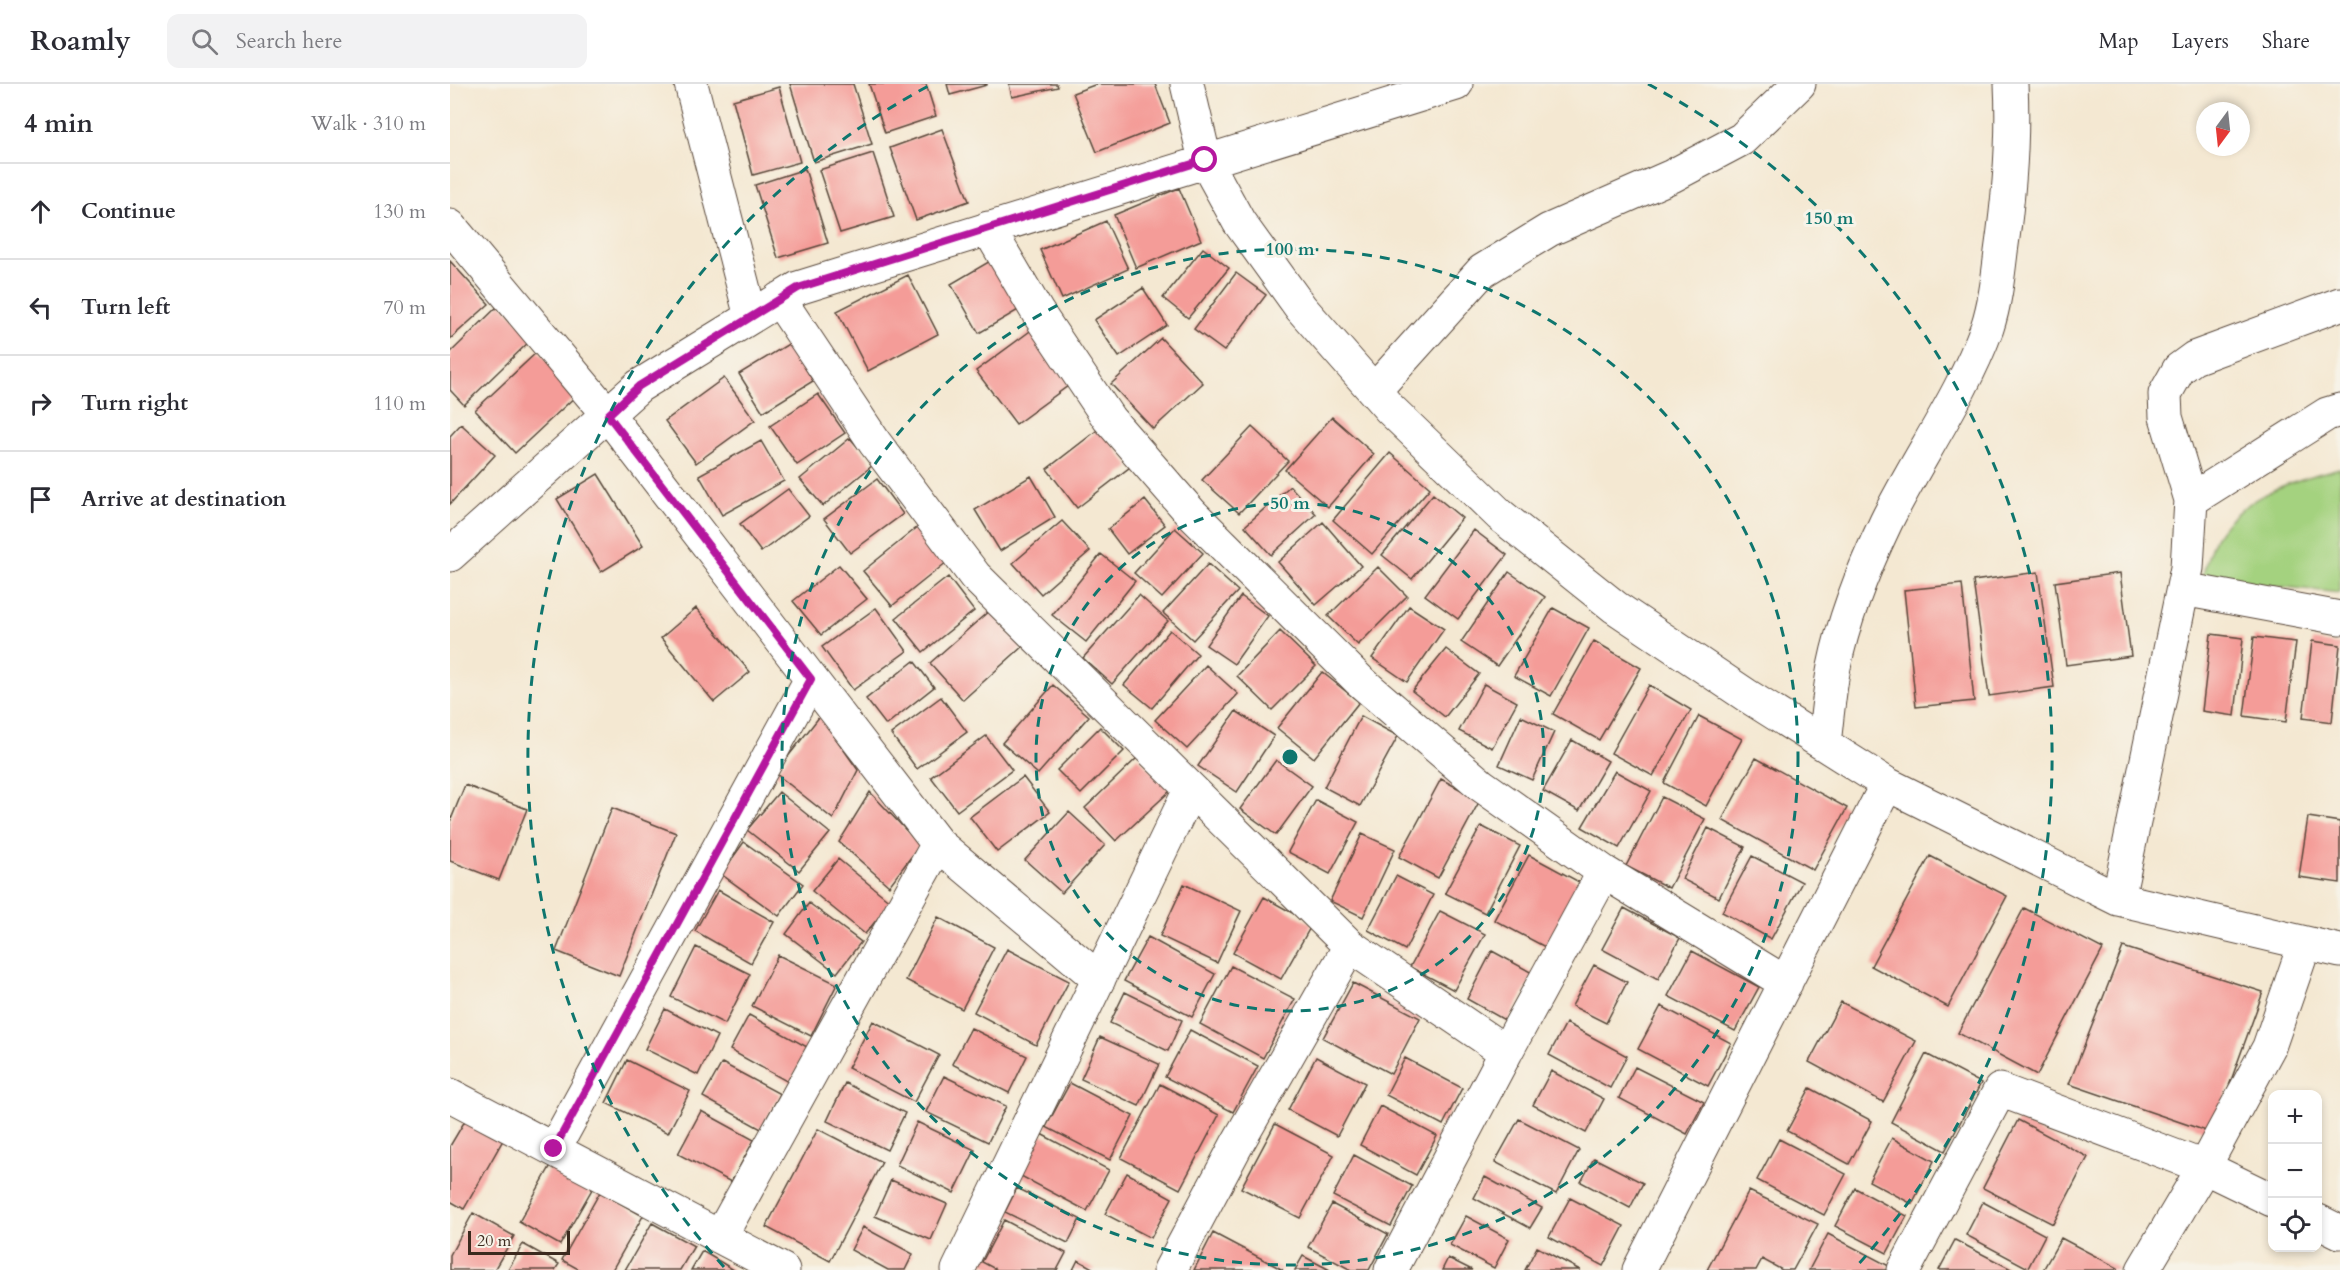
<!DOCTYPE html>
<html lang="en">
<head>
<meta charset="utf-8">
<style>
	:root { --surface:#fff; --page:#f2f2f3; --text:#2b2b33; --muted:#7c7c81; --line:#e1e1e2 }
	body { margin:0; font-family:Cardo,serif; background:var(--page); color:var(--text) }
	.controls { position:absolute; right:18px; bottom:18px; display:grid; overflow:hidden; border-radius:12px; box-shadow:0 3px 9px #0003 }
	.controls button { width:54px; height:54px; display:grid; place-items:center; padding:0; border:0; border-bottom:2px solid var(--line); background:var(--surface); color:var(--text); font:30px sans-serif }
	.compass { position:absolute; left:1746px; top:18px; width:54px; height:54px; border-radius:50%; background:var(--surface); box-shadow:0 3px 9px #0003; rotate:195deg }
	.scale { position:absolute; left:18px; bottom:15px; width:102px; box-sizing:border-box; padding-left:6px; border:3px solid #3b2a1e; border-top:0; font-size:16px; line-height:21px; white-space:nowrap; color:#3b2a1e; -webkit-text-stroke:4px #f7f3e8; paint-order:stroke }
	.stop { position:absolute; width:18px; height:18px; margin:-14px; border:4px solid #b5179e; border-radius:50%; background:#fff }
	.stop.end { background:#b5179e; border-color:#fff; box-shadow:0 2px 6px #0008 }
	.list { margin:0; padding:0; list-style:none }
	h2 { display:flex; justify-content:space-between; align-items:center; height:78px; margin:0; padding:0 24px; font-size:26px }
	h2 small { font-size:20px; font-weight:400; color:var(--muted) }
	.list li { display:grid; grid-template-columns:39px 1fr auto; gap:18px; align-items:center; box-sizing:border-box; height:96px; padding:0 24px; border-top:2px solid var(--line) }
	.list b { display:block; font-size:22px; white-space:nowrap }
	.list em { font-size:20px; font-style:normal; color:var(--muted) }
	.icon { flex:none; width:33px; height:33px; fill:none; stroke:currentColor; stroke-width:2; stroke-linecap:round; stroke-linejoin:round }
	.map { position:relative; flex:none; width:1890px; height:1186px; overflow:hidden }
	header { display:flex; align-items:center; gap:36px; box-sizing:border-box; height:84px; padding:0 30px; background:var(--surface); border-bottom:2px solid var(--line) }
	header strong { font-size:28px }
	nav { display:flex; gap:33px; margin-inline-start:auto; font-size:21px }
	.search { width:420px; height:54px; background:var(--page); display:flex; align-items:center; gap:15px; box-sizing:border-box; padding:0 21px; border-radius:12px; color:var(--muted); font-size:22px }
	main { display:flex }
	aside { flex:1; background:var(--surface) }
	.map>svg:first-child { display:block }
	.green { fill:#a4d27f; stroke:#707e4e; stroke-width:1.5 }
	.building { fill:#f49c98 }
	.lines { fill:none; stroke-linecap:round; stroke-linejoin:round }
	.street-casing { stroke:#574639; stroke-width:35 }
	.street { stroke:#fff; stroke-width:33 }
	.route { stroke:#b5179e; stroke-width:8 }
	.ring { fill:none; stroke:#0f766e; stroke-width:3; stroke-dasharray:10 8 }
	.centre { fill:#0f766e; stroke:#f7f3e8; stroke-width:3 }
	.ring-label { font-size:18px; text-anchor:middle; font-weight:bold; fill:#0f766e; stroke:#f7f3e8; stroke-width:6; stroke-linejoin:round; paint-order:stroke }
</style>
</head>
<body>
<header>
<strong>Roamly</strong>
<div class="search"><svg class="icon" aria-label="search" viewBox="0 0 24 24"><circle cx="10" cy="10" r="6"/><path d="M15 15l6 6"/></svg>Search here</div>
<nav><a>Map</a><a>Layers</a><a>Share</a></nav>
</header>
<main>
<aside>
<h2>4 min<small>Walk · 310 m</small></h2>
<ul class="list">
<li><svg class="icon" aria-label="ahead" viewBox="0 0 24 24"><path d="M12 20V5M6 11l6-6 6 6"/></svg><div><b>Continue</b></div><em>130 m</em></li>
<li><svg class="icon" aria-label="left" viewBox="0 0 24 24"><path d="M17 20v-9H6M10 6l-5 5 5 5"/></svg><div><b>Turn left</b></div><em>70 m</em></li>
<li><svg class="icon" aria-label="right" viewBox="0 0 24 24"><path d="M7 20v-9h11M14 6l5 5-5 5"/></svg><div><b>Turn right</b></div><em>110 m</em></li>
<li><svg class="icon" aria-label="arrive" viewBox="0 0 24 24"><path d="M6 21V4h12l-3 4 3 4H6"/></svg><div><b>Arrive at destination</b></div></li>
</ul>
</aside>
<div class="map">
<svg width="1890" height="1186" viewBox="0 0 1890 1186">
	<rect width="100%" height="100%" fill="#f7f3e8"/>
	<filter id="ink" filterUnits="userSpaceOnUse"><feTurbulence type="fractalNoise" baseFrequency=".0167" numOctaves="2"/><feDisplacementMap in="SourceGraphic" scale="12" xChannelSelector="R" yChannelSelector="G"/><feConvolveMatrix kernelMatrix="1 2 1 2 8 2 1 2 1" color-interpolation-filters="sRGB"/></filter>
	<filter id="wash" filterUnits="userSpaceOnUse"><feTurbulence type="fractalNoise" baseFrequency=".008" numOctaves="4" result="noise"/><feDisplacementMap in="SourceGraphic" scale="24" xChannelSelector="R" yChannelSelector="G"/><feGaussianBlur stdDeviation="1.35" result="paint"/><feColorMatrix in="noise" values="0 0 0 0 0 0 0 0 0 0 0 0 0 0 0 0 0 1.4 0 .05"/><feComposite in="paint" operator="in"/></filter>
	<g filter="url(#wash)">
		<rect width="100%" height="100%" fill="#f4e8d2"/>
		<!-- green -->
		<path class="green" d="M1890 384V509L1752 494C1756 481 1760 462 1767 451 1794 411 1846 395 1890 384Z"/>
		<g id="blocks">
			<!-- building -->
			<path class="building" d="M340 0H403L422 60 364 78Z
				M419 0H476L486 32 435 49Z
				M497 0H537V1L500 11Z
				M559 0H607L608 3 562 13Z
				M647 0H705L720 39 647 68 623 9Z
				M329 3 350 78 303 91 283 16Z
				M492 45 519 117 466 136 440 64Z
				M423 69 444 133 390 149 369 86Z
				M355 85 378 159 328 174 305 101Z
				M729 104 751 156 686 184 664 131Z
				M656 137 678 185 612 215 590 166Z
				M753 164 779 184 738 234 713 214Z
				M542 176 570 225 529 249 501 200Z
				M0 177 39 220 0 255Z
				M786 189 816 211 774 267 744 245Z
				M458 191 488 250 418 287 387 227Z
				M693 204 717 241 669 273 644 236Z
				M51 219 84 253 14 321 0 306V269Z
				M587 242 626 296 566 340 526 287Z
				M711 254 753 299 703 345 661 300Z
				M340 259 363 297 313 328 289 290Z
				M88 267 129 309 65 369 25 326Z
				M274 294 305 336 246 379 215 337Z
				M368 310 395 349 347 381 320 342Z
				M882 333 924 370 878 423 835 386Z
				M11 340 45 371 0 420V352Z
				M802 343 838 377 789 429 752 396Z
				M650 344 680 383 627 424 597 385Z
				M400 354 423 381 373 422 350 395Z
				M311 357 334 397 272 431 249 391Z
				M940 369 980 404 922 470 883 436Z
				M148 390 193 462 151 488 107 415Z
				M581 392 605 433 550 467 525 426Z
				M427 395 453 430 400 469 374 435Z
				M840 402 866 430 821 471 795 442Z
				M338 405 359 432 311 468 290 440Z
				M983 410 1012 434 962 495 932 471Z
				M695 416 715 441 677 470 658 445Z
				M612 437 640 467 591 510 563 479Z
				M873 438 911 482 866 521 828 478Z
				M469 442 497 478 442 522 413 487Z
				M725 444 753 469 712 514 684 489Z
				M1024 446 1057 471 1008 535 975 511Z
				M651 470 685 497 636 558 602 531Z
				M758 480 788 507 743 556 713 529Z
				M389 481 417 515 371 551 343 517Z
				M928 483 957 512 908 561 878 532Z
				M1059 488 1095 513 1047 582 1011 558Z
				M1588 488 1604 603 1539 612 1523 497Z
				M1670 489 1681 572 1616 581 1605 498Z
				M498 493 524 527 473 568 446 534Z
				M1512 500 1524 617 1466 623 1454 506Z
				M689 511 718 537 662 600 633 574Z
				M791 512 818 532 784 580 756 561Z
				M959 522 994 545 957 598 922 574Z
				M246 524 300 588 264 618 211 554Z
				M426 524 457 567 403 606 372 563Z
				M1103 524 1139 544 1101 612 1064 592Z
				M540 526 573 562 513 616 480 579Z
				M720 546 748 570 702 624 674 601Z
				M830 547 866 582 822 626 787 592Z
				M1761 550 1793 554 1785 632 1752 627Z
				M1804 553 1846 558 1836 638 1794 632Z
				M1144 557 1191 584 1149 656 1103 630Z
				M1862 557 1890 561 1882 638 1853 634Z
				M996 565 1029 590 995 633 962 607Z
				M464 577 484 603 436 641 416 615Z
				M756 581 788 610 737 665 705 636Z
				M872 588 909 618 864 674 827 644Z
				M1034 600 1067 618 1042 664 1009 647Z
				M603 601 639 632 588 690 552 659Z
				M1199 601 1241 626 1203 692 1161 669Z
				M491 613 517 648 467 685 441 650Z
				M786 627 824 652 787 708 748 682Z
				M370 632 408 686 383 735 325 689Z
				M911 632 948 652 910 722 874 703Z
				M1071 632 1104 648 1082 696 1049 681Z
				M1249 632 1292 655 1256 722 1214 699Z
				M650 643 674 667 631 710 607 686Z
				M536 652 562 686 507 727 481 693Z
				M1122 656 1158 677 1129 727 1093 707Z
				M688 673 720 707 666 757 635 724Z
				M1306 674 1397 724 1363 786 1272 736Z
				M826 676 862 702 826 751 790 725Z
				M1165 687 1201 707 1169 764 1132 743Z
				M573 693 600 728 547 768 520 733Z
				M991 695 1030 716 988 794 949 773Z
				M15 701 77 725 49 796 0 777V738Z
				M329 708 380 749 349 787 297 746Z
				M420 708 470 761 439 802 389 758Z
				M1212 713 1255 735 1219 804 1176 782Z
				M866 716 908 738 880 790 838 768Z
				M162 724 226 749 169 892 106 867Z
				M619 728 655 761 612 809 575 776Z
				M1858 733 1890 738V799L1849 793Z
				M1031 742 1070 762 1035 829 995 809Z
				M1258 744 1295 763 1269 814 1232 795Z
				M912 750 945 765 913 833 880 817Z
				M294 758 353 800 329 832 271 790Z
				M1079 771 1131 799 1097 864 1044 836Z
				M1302 772 1352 798 1321 855 1272 828Z
				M1480 772 1557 812 1498 923 1421 882Z
				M388 775 441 818 415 850 362 807Z
				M946 792 983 811 955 866 918 846Z
				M734 800 791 827 767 879 710 852Z
				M268 806 324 838 301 879 245 847Z
				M814 813 862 840 831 895 783 869Z
				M359 819 411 858 387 889 336 850Z
				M1174 824 1230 854 1208 895 1152 865Z
				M1574 824 1653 865 1587 991 1508 949Z
				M990 827 1035 850 1004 906 960 883Z
				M488 833 544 863 512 925 456 896Z
				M698 853 765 890 742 933 674 897Z
				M246 863 300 890 275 940 221 913Z
				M1673 863 1813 908 1762 1049 1619 1000Z
				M557 865 619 897 586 961 524 928Z
				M1042 867 1084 890 1058 938 1017 915Z
				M1242 867 1309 903 1285 947 1218 912Z
				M328 871 387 900 361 952 302 922Z
				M1144 881 1177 898 1156 939 1122 922Z
				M781 882 845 915 813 974 750 940Z
				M903 899 970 934 941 990 873 954Z
				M675 908 732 936 718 967 660 939Z
				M1391 918 1466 957 1433 1018 1359 978Z
				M1211 922 1281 959 1258 1002 1188 965Z
				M215 925 267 952 248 991 195 965Z
				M299 931 359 964 340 999 280 966Z
				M423 937 489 971 464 1018 398 984Z
				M1116 939 1177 972 1160 1004 1099 971Z
				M521 944 577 972 559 1009 502 980Z
				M740 946 808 982 783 1028 715 993Z
				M650 953 709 980 689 1022 631 995Z
				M1476 970 1531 999 1495 1067 1441 1038Z
				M866 973 915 999 887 1052 838 1026Z
				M955 974 1012 1004 993 1041 936 1011Z
				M177 976 240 1007 218 1049 156 1019Z
				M272 979 330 1010 311 1045 253 1013Z
				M1185 983 1254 1018 1237 1050 1169 1014Z
				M1101 987 1154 1015 1136 1049 1083 1021Z
				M494 992 556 1022 538 1058 476 1028Z
				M395 999 455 1029 437 1066 377 1037Z
				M620 999 683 1032 660 1076 596 1043Z
				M710 1000 769 1031 730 1105 671 1074Z
				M1360 1004 1422 1037 1399 1080 1337 1047Z
				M930 1022 987 1052 966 1091 910 1061Z
				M251 1027 304 1056 281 1098 228 1070Z
				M16 1035 53 1056 14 1125 0 1117V1062Z
				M1069 1035 1129 1066 1106 1110 1045 1078Z
				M1568 1036 1638 1073 1603 1140 1533 1104Z
				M467 1038 525 1066 504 1109 447 1081Z
				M825 1040 884 1071 850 1134 791 1104Z
				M368 1045 432 1078 380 1177 316 1143Z
				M591 1050 659 1086 637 1127 569 1091Z
				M1442 1054 1484 1077 1462 1120 1419 1097Z
				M1329 1055 1396 1090 1374 1131 1307 1096Z
				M904 1071 962 1102 941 1142 883 1112Z
				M1144 1074 1193 1099 1180 1124 1131 1098Z
				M104 1076 145 1100 110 1161 69 1138Z
				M677 1089 722 1114 701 1154 655 1130Z
				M1035 1093 1092 1124 1080 1144 1024 1114Z
				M441 1096 497 1120 481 1156 425 1132Z
				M567 1104 630 1135 618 1159 555 1128Z
				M1405 1104 1457 1132 1437 1169 1385 1142Z
				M1299 1107 1368 1140 1343 1186H1332L1312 1175 1306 1186H1257Z
				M150 1108 193 1132 162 1186H130L112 1176Z
				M1120 1114 1174 1142 1153 1182 1099 1153Z
				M1533 1118 1595 1151 1578 1184 1516 1151Z
				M882 1120 938 1150 919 1186H901L858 1163Z
				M23 1129 64 1152 44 1186H0V1171Z
				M1016 1132 1059 1155 1044 1184 1000 1161Z
				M554 1136 616 1169 607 1186H547L532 1178Z
				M202 1139 244 1162 230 1186H175Z
				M413 1143 463 1170 455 1186H438L401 1166Z
				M763 1149 833 1186H744Z
				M1378 1150 1439 1182 1437 1186H1359Z
				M1611 1154 1668 1184 1667 1186H1593Z
				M1505 1156 1563 1186H1489Z
				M73 1160 109 1180 105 1186H58Z
				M1087 1163 1130 1186H1075Z
				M252 1167 284 1186H241Z
				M853 1172 880 1186H845Z
				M998 1174 1022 1186H992Z
				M628 1176 646 1186H623Z"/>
		</g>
	</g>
	<g filter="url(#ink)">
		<use href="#blocks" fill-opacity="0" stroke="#574639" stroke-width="1.5"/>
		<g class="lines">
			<defs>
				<path id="street" d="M241 0 301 233
					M737 0 755 76 789 138 851 224 940 325 1050 431 1165 523 1296 611 1437 700 1668 815 1890 867
					M0 142 158 331 488 760 649 895
					M538 144 588 229 659 335 742 430 909 596 1031 701 1154 788
					M329 215 425 359 525 492 900 862 786 1062 720 1186
					M924 307 1032 187 1099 146 1222 92 1292 55 1349 0
					M1741 416 1877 330 1890 326
					M0 471 189 302 348 204 1006 0
					M1733 505 1890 534
					M1374 660C1377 635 1379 608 1384 583 1394 533 1414 484 1436 438 1468 373 1512 312 1537 244 1545 220 1548 193 1551 168 1559 112 1564 57 1561 0
					M1668 815 1737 484 1741 416 1716 333 1715 310 1729 285 1744 274 1890 220
					M900 862 1056 968 1154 788 1336 899
					M0 1011 333 1186
					M104 1065 361 595
					M1868 1137 1890 1148
					M270 1153 488 760
					M508 1186 740 706
					M941 1186 1056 968
					M1189 1186 1437 700
					M1454 1186 1550 1006 1754 1083 1822 1116
					M1693 1186 1754 1083 1819 963 1855 859"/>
			</defs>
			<!-- street casing -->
			<use href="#street" class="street-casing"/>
			<!-- street -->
			<use href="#street" class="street"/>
		</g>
	</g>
	<g class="lines" filter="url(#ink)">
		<!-- route -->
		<path class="route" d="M104 1065 361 595 158 331 189 302 348 204 755 76"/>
	</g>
	<!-- distance rings -->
	<g class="ring">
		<circle cx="840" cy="673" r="254"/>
		<circle cx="840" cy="673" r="508"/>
		<path d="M274 1183A762 762 0 0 1 482 0M1198 0A762 762 0 0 1 1406 1183"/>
	</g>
	<circle cx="840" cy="673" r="9" class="centre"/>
	<g class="ring-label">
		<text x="1379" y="140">150 m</text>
		<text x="840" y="171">100 m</text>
		<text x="840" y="425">50 m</text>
	</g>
</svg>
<div class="controls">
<button>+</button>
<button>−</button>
<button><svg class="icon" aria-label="locate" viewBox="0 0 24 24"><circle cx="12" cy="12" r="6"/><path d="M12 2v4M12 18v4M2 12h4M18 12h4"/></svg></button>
</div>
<svg class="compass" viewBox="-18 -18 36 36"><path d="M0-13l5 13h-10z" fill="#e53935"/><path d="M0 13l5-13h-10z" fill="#7c7c81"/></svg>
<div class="scale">20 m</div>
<div class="stop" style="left:755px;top:76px"></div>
<div class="stop end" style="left:104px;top:1065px"></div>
</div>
</main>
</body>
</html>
